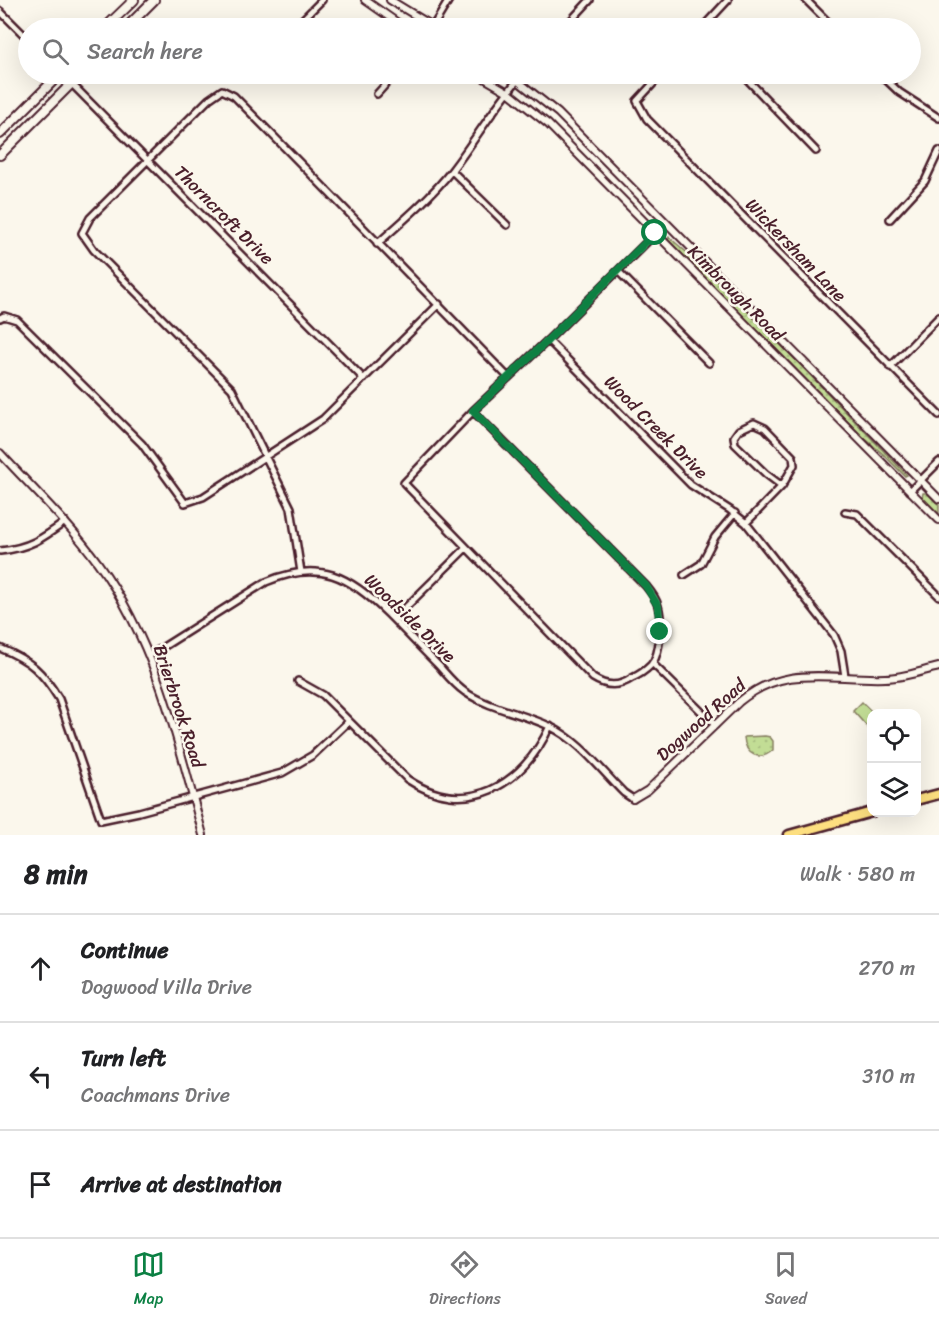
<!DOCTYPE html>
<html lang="en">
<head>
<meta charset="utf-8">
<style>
	:root { --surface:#fff; --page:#f2f2f2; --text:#202124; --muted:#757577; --line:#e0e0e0; --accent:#0b8043 }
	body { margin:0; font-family:Sriracha,sans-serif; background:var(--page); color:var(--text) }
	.controls { position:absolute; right:18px; bottom:18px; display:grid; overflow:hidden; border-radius:12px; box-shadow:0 6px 24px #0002 }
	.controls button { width:54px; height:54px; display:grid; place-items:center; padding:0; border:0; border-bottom:2px solid var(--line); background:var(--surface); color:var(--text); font:30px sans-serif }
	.stop { position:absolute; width:18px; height:18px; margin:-14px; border:4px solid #0b8043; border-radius:50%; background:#fff }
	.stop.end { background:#0b8043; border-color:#fff; box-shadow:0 2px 6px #0008 }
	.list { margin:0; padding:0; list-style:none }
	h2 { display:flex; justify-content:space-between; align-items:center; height:78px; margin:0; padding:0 24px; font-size:26px }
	h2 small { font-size:20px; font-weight:400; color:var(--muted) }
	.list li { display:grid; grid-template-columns:39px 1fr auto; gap:18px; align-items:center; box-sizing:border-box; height:108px; padding:0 24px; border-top:2px solid var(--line) }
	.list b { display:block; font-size:22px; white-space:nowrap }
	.list p { margin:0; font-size:20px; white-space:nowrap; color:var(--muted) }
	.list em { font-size:20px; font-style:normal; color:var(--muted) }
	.icon { flex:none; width:33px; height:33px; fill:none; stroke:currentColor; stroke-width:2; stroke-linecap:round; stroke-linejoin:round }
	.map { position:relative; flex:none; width:939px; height:835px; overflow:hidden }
	.search { position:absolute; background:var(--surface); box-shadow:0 6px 24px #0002; left:18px; right:18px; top:18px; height:66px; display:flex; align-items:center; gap:15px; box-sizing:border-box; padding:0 21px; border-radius:33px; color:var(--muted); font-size:22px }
	.sheet { height:402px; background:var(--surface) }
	nav { display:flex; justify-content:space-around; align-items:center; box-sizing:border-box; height:84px; border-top:2px solid var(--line); background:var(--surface); font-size:16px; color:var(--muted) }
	nav a { display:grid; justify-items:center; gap:3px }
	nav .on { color:var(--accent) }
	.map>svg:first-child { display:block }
	.grass { fill:url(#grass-dots); stroke:#867e60; stroke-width:1.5 }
	.garden { fill:#c2dd95; stroke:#867e60; stroke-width:1.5 }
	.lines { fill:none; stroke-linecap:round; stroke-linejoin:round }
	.minor-casing { stroke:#4a1f2b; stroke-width:10 }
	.tertiary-casing { stroke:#4a1f2b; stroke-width:10 }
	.secondary-casing { stroke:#4a1f2b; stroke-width:12 }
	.primary-casing { stroke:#4a1f2b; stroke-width:13 }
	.minor { stroke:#fbf7ec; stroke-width:5 }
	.tertiary { stroke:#fbf7ec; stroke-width:6 }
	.secondary { stroke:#fbf7ec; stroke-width:8 }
	.primary { stroke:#fddf80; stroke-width:8 }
	.route { stroke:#0b8043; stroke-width:8 }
	.labels { text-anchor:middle; stroke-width:5; stroke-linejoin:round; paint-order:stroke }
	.street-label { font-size:18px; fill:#4a1f2b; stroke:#fbf7ec }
</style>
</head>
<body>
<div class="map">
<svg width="939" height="835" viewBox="0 0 939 835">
	<defs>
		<pattern id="grass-dots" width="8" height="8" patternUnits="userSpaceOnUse" patternTransform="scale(1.5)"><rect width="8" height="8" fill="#c2dd95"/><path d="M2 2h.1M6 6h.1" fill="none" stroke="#a8bd81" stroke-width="1.8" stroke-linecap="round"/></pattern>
	</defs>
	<rect width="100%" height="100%" fill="#fbf7ec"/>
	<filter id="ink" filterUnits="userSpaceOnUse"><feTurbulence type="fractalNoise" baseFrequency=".0167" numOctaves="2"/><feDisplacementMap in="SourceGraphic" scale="12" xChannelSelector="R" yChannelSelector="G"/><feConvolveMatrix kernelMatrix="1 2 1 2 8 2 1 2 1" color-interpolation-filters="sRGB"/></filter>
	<g filter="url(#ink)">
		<!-- grass -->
		<path class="grass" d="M669 237 715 277 907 475 905 476 884 455 861 435 668 240Z
			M923 493H927L939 505V515L922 498Z
			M765 736 770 737 773 741V750C760 762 745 755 744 737Z"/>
		<!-- garden -->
		<path class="garden" d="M862 702 873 713 870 730 853 711Z"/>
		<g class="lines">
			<defs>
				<path id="minor" d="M806 0 834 28
					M0 11 28 39
					M302 20 322 0
					M432 28 449 0
					M564 28 590 0
					M702 28 728 0
					M62 74 364 379
					M662 74 637 101 647 119 939 415
					M742 74 816 151
					M880 74 899 92 939 118
					M377 94 395 74
					M452 171 507 225
					M890 219 925 181 939 151
					M377 244C403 221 431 197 452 170 477 138 496 103 523 74
					M618 271 709 363
					M0 318 4 316 17 320 142 444 185 503 203 497 323 419 439 304
					M548 340 691 485 730 510 746 523 834 635 841 651 845 676
					M890 367 939 317
					M473 411 646 586C651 592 656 598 658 606 662 619 661 654 651 665 646 670 639 675 632 678 619 687 607 687 593 678L404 483 473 411 548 340 666 223
					M910 491 939 462
					M845 512 857 514 939 596
					M746 523 782 486 794 465 793 457 765 428 754 423 739 430 734 437 735 444 766 474 782 486
					M0 551C29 548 42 539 65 522
					M301 572 291 508 232 389 94 250 82 233 90 218 209 99 222 90 234 96C326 189 417 283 508 377
					M684 575 701 564 715 537 735 513
					M394 619 466 548
					M0 648C31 661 42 671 59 699L101 820 139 812 282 773 313 755 349 721
					M149 656 266 582C319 559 350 576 388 614 405 631 422 649 439 666 447 675 455 685 465 692 491 709 521 713 549 726 579 740 601 770 624 793L633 799
					M653 664 715 725
					M298 681 323 695 407 779C466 819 523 786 550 726"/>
				<path id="tertiary" d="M365 0 405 28
					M390 0 436 28
					M477 74 508 92 548 124 939 520
					M509 74 558 113 939 499
					M0 453C33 489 69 523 98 563 156 643 178 741 203 835
					M633 799 648 790 739 702C786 663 830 680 885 678 903 678 921 671 939 667"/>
				<path id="secondary" d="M105 28 134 0
					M126 28 154 0
					M0 134 60 74
					M0 155 81 74"/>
				<path id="primary" d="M916 800 939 794
					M789 835 872 812"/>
			</defs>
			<!-- minor casing -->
			<use href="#minor" class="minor-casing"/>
			<!-- tertiary casing -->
			<use href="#tertiary" class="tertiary-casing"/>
			<!-- secondary casing -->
			<use href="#secondary" class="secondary-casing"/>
			<!-- primary casing -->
			<use href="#primary" class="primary-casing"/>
			<!-- minor -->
			<use href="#minor" class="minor"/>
			<!-- tertiary -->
			<use href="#tertiary" class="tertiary"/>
			<!-- secondary -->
			<use href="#secondary" class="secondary"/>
			<!-- primary -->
			<use href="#primary" class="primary"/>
		</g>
	</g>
	<g class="lines" filter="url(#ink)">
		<!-- route -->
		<path class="route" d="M655 233 548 340 473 411 646 586 658 606 660 632"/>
	</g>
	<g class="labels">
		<!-- street labels -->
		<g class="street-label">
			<text transform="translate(224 215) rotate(45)" y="6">Thorncroft Drive</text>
			<text transform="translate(796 250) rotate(46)" y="6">Wickersham Lane</text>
			<text transform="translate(736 293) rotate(45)" y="6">Kimbrough Road</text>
			<text transform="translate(656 427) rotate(45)" y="6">Wood Creek Drive</text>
			<text transform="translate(410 618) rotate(44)" y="6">Woodside Drive</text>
			<text transform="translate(179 706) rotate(72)" y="6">Brierbrook Road</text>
			<text transform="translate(701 720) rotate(-42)" y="6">Dogwood Road</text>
		</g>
	</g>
</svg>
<div class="controls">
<button><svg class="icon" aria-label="locate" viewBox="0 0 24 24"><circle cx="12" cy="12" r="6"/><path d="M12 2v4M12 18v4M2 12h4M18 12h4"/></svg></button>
<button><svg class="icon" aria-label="layers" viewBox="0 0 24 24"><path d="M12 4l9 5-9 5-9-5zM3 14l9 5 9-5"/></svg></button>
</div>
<div class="stop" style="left:655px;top:233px"></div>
<div class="stop end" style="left:660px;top:632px"></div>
<div class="search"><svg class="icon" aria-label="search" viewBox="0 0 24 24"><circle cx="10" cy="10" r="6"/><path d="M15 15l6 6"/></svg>Search here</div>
</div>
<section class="sheet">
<h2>8 min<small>Walk · 580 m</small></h2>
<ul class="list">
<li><svg class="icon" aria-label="ahead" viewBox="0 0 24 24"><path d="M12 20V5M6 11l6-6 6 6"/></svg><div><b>Continue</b><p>Dogwood Villa Drive</p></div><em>270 m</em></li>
<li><svg class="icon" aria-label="left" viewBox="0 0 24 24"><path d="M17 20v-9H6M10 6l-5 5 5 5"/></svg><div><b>Turn left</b><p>Coachmans Drive</p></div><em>310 m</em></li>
<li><svg class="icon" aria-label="arrive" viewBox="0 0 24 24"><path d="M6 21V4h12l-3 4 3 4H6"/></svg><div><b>Arrive at destination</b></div></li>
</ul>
</section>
<nav>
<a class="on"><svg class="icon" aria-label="map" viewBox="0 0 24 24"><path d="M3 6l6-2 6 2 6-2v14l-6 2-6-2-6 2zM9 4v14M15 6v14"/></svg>Map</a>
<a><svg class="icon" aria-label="directions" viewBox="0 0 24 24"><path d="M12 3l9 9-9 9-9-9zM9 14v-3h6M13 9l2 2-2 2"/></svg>Directions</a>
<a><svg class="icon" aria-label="saved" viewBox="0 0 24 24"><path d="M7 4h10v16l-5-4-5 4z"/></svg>Saved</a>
</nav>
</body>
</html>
